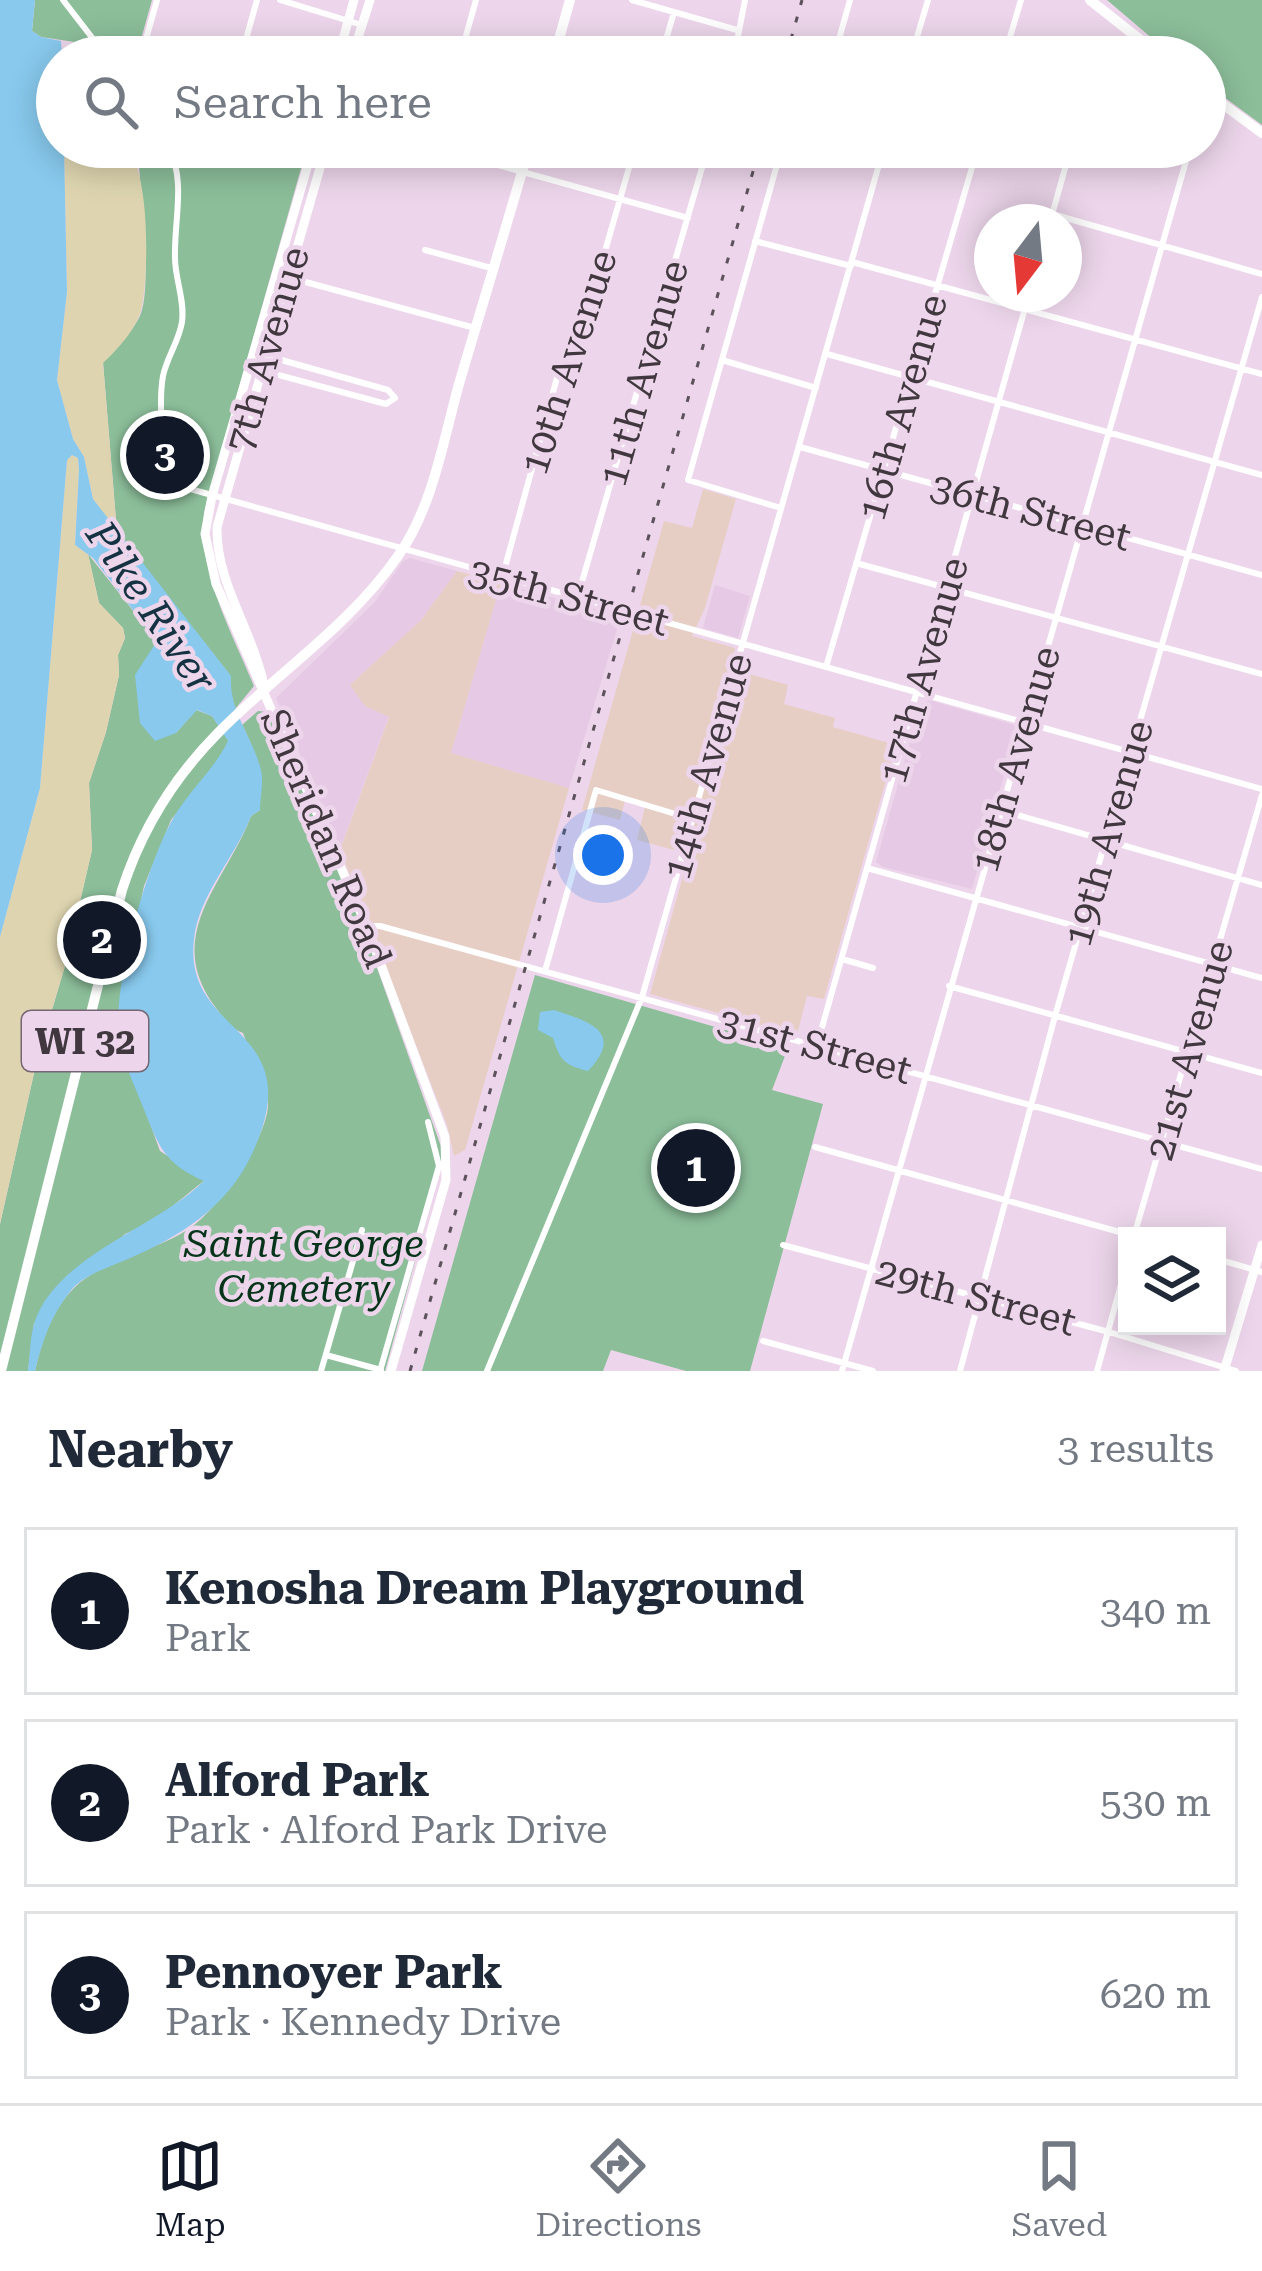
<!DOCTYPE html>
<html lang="en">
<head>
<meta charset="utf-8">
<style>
	:root { --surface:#fff; --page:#f6f6f7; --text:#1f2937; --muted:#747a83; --line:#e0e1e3; --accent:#111827 }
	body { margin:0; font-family:"Roboto Serif",serif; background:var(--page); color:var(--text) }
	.controls { position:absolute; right:36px; bottom:36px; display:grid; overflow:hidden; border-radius:0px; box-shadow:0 6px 30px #0003 }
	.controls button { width:108px; height:108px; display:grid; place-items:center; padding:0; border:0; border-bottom:3px solid var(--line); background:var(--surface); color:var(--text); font:60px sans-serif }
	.compass { position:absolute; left:974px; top:204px; width:108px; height:108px; border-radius:50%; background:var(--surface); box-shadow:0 6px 30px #0003; rotate:196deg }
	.you { position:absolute; left:603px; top:855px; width:42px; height:42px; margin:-30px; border:9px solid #fff; border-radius:50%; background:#1a73e8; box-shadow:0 0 0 18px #1a73e833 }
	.badge { display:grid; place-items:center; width:78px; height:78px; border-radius:50%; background:var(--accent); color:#fff; font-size:39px; font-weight:700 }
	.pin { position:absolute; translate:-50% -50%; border:6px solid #fff; box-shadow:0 3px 12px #0006 }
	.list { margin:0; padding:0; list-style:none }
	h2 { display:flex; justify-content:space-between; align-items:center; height:156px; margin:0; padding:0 48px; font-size:51px }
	h2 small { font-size:39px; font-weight:400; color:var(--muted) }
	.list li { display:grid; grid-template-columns:78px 1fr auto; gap:36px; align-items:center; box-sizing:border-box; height:168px; margin:0 24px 24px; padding:0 24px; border:3px solid var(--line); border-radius:0px }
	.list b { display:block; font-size:45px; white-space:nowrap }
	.list p { margin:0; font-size:39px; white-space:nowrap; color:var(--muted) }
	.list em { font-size:39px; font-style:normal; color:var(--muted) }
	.icon { flex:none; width:66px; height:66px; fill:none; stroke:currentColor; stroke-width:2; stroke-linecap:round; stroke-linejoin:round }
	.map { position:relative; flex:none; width:1262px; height:1371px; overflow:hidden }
	.search { position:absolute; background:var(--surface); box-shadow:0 6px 30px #0003; left:36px; right:36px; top:36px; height:132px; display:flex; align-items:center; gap:30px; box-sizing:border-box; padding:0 42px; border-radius:66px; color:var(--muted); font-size:45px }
	.sheet { height:732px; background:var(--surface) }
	nav { display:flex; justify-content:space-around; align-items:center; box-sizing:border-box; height:168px; border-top:3px solid var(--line); background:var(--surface); font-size:33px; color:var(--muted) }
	nav a { display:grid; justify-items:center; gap:6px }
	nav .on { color:var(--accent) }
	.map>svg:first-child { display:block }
	.built { fill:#e6c9e4 }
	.industrial { fill:#e7cec5 }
	.green { fill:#8cbe9a }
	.sand { fill:#ded5b0 }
	.water { fill:#88c9ed }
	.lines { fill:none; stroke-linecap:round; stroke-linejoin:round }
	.street { stroke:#fff; stroke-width:6 }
	.secondary { stroke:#fff; stroke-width:9 }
	.primary { stroke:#fff; stroke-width:10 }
	.rail { stroke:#5d525c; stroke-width:3; stroke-dasharray:6 12; stroke-linecap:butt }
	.labels { text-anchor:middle; stroke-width:9; stroke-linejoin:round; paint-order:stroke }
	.shield { fill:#edd6eb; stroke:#746773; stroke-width:3 }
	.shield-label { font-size:36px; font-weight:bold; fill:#40373f }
	.street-label { font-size:39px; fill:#40373f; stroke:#edd6eb }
	.park-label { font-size:39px; font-style:italic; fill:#06341a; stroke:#edd6eb }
	.water-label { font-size:42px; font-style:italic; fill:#143242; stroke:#edd6eb }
</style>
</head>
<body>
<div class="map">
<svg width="1262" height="1371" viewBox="0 0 1262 1371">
	<rect width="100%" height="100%" fill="#edd6eb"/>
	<!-- built -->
	<path class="built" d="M410 558 457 571 421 620 350 685 389 716 340 849 276 698 374 603 403 561Z
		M501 583 621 616 569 788 451 753Z
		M715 585 750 596 738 638 703 628Z
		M929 700 1018 726 972 889 883 867 876 862 920 706Z"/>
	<!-- industrial -->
	<path class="industrial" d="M703 489 736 499 705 608 692 636 735 648 732 669 788 685 784 704 835 718 833 727 896 745 824 999 807 996 797 1035 650 994 689 854 637 840 646 802 626 797 620 820 582 810 664 521 692 528Z
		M457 571 501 583 451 753 569 788 465 1150 454 1156 447 1125 340 850 389 717 365 706 350 685 421 620Z"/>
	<!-- green -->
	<path class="green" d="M35 0H152L136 57H87L75 42 41 37 32 31Z
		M1107 0H1262V125L1205 83V57H1174Z
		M129 147H307L204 512C199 575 230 628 254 686L236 708 229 701 230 675 117 532 103 362C117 349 130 334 139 318 153 291 141 198 139 165Z
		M88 554 158 642 176 733 196 710 212 716 229 741 218 762 171 820 144 886 122 991 119 1038 160 1151 205 1180 154 1221 125 1234 34 1323 28 1371H0V1224L37 1060 65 966 92 850 89 783 106 732 119 675 118 655 125 638 123 628 99 603Z
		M258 711 266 712 285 745 363 929 444 1155 385 1371H35C42 1340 52 1310 74 1288 104 1258 155 1252 190 1228 217 1210 268 1138 268 1104 267 1083 250 1054 243 1033 228 1027 226 1021 216 1008 161 935 226 883 251 816L260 810C260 778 258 753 242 725Z
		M535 975 788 1048 772 1090 823 1104 750 1371H686L611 1350 603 1371H422Z"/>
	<!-- sand -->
	<path class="sand" d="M64 147H124C151 163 149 280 141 310 136 329 118 349 103 363L117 532 93 499 84 457 73 439 57 380 67 292Z
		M72 455 78 458 79 470 75 545 88 554 99 603 123 628 125 638 118 655 119 675 106 732 89 783 92 850 65 966 37 1060 0 1224V937L40 788 67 459Z"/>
	<!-- water -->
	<path class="water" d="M0 0H35L32 31 41 37 61 41 62 57H57V147H64L67 292 57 380 73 439 84 457 93 499 231 676C229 712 252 735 261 770 264 783 260 797 260 810L251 816C235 858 199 894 194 939 182 1039 314 1023 251 1156 226 1208 179 1237 128 1259 108 1268 87 1273 72 1289 52 1313 42 1341 35 1371H28C30 1356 30 1338 34 1324 55 1256 156 1228 204 1181 164 1163 159 1147 143 1107 135 1086 122 1060 119 1038 113 983 145 872 170 824 185 794 213 772 228 741L212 716 197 710 176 733 155 741 140 723 135 675 157 641 93 558 75 545 79 470 78 458 72 455 67 460 40 788 0 937Z
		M554 1010C587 1021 626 1031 588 1071 565 1065 560 1061 553 1038L538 1030 540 1012Z"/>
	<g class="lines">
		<!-- street -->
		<path class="street" d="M63 0 107 57
			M280 0 362 25
			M632 0 737 30
			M141 57 157 0
			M241 57 257 0
			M460 57 476 0
			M661 57 674 12
			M734 57 745 0
			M834 57 850 0
			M911 57 928 0
			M1004 57 1021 0
			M169 147C186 183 174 219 175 258 175 279 185 300 182 322 179 341 167 357 163 376 159 398 161 470 176 485L1262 789
			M433 147 688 218
			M862 147 883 153
			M1153 147 1187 156
			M1052 214 1262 274
			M1050 222 1071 147
			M755 241 851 266
			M425 250 491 268
			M852 262 1262 374
			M276 274 475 328
			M827 354 1262 475
			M722 360 816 388
			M249 367 386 404 395 398 388 390 267 356
			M800 447 1262 575
			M781 508 688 480 782 147
			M856 563 1262 674
			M502 578 558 374 580 338 635 147
			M577 599 708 147
			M826 667 978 147
			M1000 810 1262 885
			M867 868 1262 978
			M369 926H380L1262 1169
			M842 959 873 968
			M545 971 596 790 692 819
			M949 986 1262 1073
			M817 1045 1029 294
			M815 1147 1134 1236
			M361 1235 415 1249
			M1134 1236 1262 795
			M783 1245 1109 1332 1236 1371
			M1217 1259 1262 1272
			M763 1341 873 1371
			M326 1355 381 1370
			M321 1371 362 1230
			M380 1371 439 1166 428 1122
			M487 1371 642 997 884 147
			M842 1371 1190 147
			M960 1371 1055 1016 1262 297
			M1097 1371 1127 1263"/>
		<!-- secondary -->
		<path class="secondary" d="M338 57 354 0
			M352 57 370 0
			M313 147 212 496 205 534 216 584 367 927 445 1137 446 1180 391 1371
			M263 681C251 627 216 583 217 527L326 147
			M1224 1371 1262 1245"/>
		<!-- primary -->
		<path class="primary" d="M1090 0 1162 57
			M554 57 570 0
			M1205 91 1262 133
			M1 1371 122 890C141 831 173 779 216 735 276 673 348 628 398 556 433 507 443 441 459 384 482 305 507 226 529 147"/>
		<!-- rail -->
		<path class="rail" d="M786 57 802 0
			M410 1371 760 147"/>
	</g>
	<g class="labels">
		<!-- shield labels -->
		<rect class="shield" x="22" y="1011" width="126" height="60" rx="9"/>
		<g class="shield-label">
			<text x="85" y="1054">WI 32</text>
		</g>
		<!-- street labels -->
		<g class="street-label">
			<text transform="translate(267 349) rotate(-74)" y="14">7th Avenue</text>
			<text transform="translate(568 362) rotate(-72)" y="14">10th Avenue</text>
			<text transform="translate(643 373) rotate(-74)" y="14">11th Avenue</text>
			<text transform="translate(902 407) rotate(-74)" y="14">16th Avenue</text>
			<text transform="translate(1031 511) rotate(15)" y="14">36th Street</text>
			<text transform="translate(569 596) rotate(15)" y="14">35th Street</text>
			<text transform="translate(923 670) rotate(-74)" y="14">17th Avenue</text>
			<text transform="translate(1015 759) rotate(-74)" y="14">18th Avenue</text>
			<text transform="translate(707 766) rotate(-74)" y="14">14th Avenue</text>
			<text transform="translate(1108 833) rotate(-74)" y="14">19th Avenue</text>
			<text transform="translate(327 838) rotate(67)" y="14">Sheridan Road</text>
			<text transform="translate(815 1045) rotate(15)" y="14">31st Street</text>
			<text transform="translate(1189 1050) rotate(-74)" y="14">21st Avenue</text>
			<text transform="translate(976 1296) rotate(15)" y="14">29th Street</text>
		</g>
		<!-- park labels -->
		<g class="park-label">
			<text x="304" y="1257">Saint George<tspan x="304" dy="45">Cemetery</tspan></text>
		</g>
		<!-- water labels -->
		<g class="water-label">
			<text transform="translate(152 607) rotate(56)" y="15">Pike River</text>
		</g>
	</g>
</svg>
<div class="controls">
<button><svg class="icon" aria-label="layers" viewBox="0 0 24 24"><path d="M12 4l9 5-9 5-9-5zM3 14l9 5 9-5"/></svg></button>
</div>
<svg class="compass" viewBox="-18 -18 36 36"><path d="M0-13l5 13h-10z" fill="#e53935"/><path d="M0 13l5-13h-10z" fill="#747a83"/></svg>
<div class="you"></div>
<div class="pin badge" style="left:696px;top:1168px">1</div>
<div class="pin badge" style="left:102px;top:940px">2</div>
<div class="pin badge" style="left:165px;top:455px">3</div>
<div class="search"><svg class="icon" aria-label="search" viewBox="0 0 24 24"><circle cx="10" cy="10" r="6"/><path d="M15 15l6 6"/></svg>Search here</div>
</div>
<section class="sheet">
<h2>Nearby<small>3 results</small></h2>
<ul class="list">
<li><span class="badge">1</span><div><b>Kenosha Dream Playground</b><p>Park</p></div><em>340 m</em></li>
<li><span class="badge">2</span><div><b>Alford Park</b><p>Park · Alford Park Drive</p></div><em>530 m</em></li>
<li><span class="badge">3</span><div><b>Pennoyer Park</b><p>Park · Kennedy Drive</p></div><em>620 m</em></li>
</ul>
</section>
<nav>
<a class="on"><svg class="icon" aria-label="map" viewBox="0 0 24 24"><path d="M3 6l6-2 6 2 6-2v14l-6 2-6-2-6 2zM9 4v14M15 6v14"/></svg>Map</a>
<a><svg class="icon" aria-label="directions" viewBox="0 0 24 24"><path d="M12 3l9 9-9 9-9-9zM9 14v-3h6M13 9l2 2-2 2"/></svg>Directions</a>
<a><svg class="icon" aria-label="saved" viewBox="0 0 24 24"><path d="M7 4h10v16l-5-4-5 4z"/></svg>Saved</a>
</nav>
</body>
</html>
